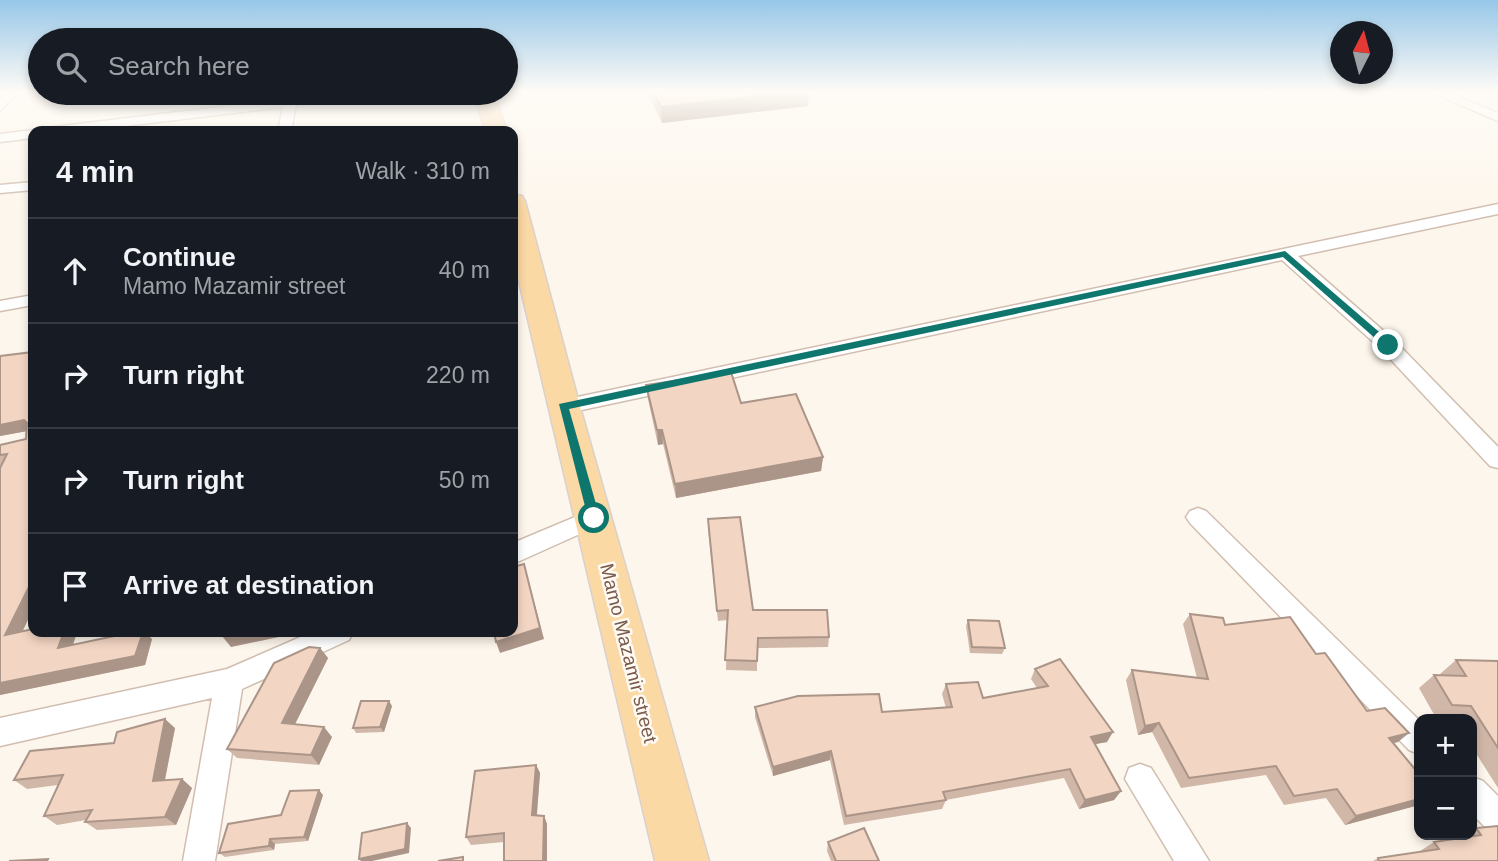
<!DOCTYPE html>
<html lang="en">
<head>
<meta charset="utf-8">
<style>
	:root { --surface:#171b24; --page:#20242c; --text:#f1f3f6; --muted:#9ea1a6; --line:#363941 }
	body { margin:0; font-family:Helvetica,sans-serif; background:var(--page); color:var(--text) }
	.controls { position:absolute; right:21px; bottom:21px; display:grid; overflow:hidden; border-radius:14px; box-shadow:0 4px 10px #0003 }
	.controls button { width:63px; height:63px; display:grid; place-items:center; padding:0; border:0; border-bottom:2px solid var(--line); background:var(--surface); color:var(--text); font:35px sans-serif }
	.compass { position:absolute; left:1330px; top:21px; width:63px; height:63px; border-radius:50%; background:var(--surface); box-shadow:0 4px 10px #0003; rotate:6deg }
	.stop { position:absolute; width:21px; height:21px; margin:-16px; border:5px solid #0f766e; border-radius:50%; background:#fff }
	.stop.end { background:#0f766e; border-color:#fff; box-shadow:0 2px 7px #0008 }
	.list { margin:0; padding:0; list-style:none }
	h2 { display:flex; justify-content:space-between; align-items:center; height:91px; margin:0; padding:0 28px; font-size:30px }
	h2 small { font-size:23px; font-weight:400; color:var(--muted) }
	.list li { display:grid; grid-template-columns:46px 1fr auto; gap:21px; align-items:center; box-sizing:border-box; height:105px; padding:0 28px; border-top:2px solid var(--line) }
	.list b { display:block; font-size:26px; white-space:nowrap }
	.list p { margin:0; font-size:23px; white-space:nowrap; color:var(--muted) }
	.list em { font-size:23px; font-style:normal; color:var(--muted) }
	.icon { flex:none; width:38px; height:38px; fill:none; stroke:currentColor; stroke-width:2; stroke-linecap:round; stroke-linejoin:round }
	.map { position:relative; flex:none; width:1498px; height:861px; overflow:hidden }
	.search { position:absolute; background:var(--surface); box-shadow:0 4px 10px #0003; left:28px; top:28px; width:490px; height:77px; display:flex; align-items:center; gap:18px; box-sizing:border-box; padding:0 24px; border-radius:38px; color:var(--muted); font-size:26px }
	.panel { position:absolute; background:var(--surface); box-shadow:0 4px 10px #0003; left:28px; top:126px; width:490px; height:511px; border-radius:14px }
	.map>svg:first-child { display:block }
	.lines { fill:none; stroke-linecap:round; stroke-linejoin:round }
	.street-casing { stroke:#d1beb0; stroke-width:3 }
	.primary-casing { stroke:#dad1cd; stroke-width:3 }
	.street { fill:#fff; fill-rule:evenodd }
	.primary { fill:#fbd9a5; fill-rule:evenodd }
	.wall { fill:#d1b7a8 }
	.shaded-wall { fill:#aa9588 }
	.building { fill:#f3d5c3; stroke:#aa9588; stroke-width:2 }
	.route { fill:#0f766e }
	.labels { text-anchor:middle; stroke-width:5; stroke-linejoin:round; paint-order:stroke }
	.street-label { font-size:19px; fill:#7a5c4d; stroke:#fffaf3 }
</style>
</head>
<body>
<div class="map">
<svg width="1498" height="861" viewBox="0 0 1498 861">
	<rect width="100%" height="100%" fill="#fdf6ec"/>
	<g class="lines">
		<defs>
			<path id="street" d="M5 93H17L0 111V99Z
				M286 93H298L297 98 374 93 368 97 296 105 291 131H278L283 107 84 131H47L54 127 285 99Z
				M1433 93H1450L1498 113V121Z
				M33 130 38 131H33V138L0 142V134Z
				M33 182V190L0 193V185Z
				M1498 204V214L1298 256 1395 341 1498 447V468L1490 466 1381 349 1282 260 563 414 553 407 563 400Z
				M33 295V305L0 311V301Z
				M1198 508 1206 511 1419 720V754L1409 750 1190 523 1186 517 1190 511Z
				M594 509 602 512 606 518 602 524 513 564V543Z
				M312 632H353L349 640 242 689 215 861H183L212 698 0 746V718L227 669Z
				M1140 764 1151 768 1209 861H1174L1125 779 1129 768Z
				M1472 777 1483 781 1498 796V834L1487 829 1472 814Z"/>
			<path id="primary" d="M474 93H494L507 131H485Z
				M513 194 522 196 525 201 580 407 709 861H655L513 256Z"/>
		</defs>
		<!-- street casing -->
		<use href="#street" class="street-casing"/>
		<!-- primary casing -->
		<use href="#primary" class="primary-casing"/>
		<!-- street -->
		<use href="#street" class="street"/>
		<!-- primary -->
		<use href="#primary" class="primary"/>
	</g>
	<!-- wall -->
	<path class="wall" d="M650 93H809L808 106 662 123 650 98Z
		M33 352V609L23 631 77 632 73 645 152 639 145 665 0 695 1 465 0 466V445L26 439 27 431 0 436Z
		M646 385 741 403 823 457 821 471 676 498 663 444 658 445 648 399Z
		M708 529 753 610 829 637 828 647 757 648V671L726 670 727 620 718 621Z
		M1190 614 1316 654 1367 711 1398 742 1393 743 1419 774V805L1345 825 1326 798 1284 805 1266 775 1181 788 1152 732 1138 735 1126 680 1132 670 1197 678 1183 624Z
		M968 620 1005 648 1002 654 970 653 966 626Z
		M320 648 328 658 295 724 332 737 319 765 237 758 227 749Z
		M1456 660 1498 661V788L1472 747V719L1436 718 1419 688 1434 675H1441L1440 674Z
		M1035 669 1107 742 1095 744 1121 791 1114 800 1079 809 1064 778 946 800 942 809 844 825 830 760 773 776 755 717V707L882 712 946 708 942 694 946 684 983 698 1037 688 1031 679Z
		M392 706 384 732 356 733 353 728Z
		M175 728 165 780 182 779 192 788 176 825 97 830 85 822 86 820 57 825 44 816 58 785 27 789 14 780 114 743Z
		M536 765 540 773 537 816H544L547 824V861H504V842L471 845 466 837Z
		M323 795 308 841 275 844 274 850 225 857 219 853 281 815Z
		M1476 828 1498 861H1373L1378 858 1421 852 1420 851 1434 842 1462 838 1461 837 1464 835H1472V830Z
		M828 842 879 861H831L827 851Z"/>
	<!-- shaded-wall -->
	<path class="shaded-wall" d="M786 93H809L808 106 662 123 661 107Z
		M24 420 33 430 0 436V425Z
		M657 430H662L663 444 658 445Z
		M823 457 821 471 676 498 675 484Z
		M524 564 544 639 500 653 496 642Z
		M33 579V609L16 644 5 635Z
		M64 632H77L69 657 58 648Z
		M143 632H145L152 639 145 665 0 695V683Z
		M243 632H303L231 647 222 636Z
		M320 648 328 658 290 734 282 723Z
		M389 701 392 706 384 732 380 727Z
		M165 719 175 728 163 789 153 781Z
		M1159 723 1152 732 1138 735 1145 726Z
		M324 727 332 737 319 765 311 755Z
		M1113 732 1107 742 1085 746 1091 737Z
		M1409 733 1398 742 1377 747 1389 738Z
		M831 751 830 760 773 776V767Z
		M536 765 540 773 536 823 532 815Z
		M182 779 192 788 176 825 165 817Z
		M319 790 323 795 308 841 304 837Z
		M1121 791 1114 800 1079 809 1085 800Z
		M1419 799V805L1345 825 1356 816Z
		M544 816 547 824V861H543Z
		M407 823 411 828 409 853 372 861H361L359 859Z
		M270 839 275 844 274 850 269 846Z"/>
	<!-- building -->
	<path class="building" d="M654 93H786L661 107Z
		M33 352V579L5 635 33 629V632H64L58 648 133 632H143L135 656 0 683V468L7 454 0 455V445L26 439 27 423 24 420 0 425V356Z
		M731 372 741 403 796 394 823 457 675 484 662 430H657L646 385Z
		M740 517 753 610H827L829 637 758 638 757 661 725 660 728 610 717 611 708 519Z
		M524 564 540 628 496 642 494 632H513V567Z
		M1190 614 1223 618 1225 625 1290 617 1316 654 1325 653 1367 711 1385 708 1409 733 1389 738 1419 774V799L1356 816 1337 789 1294 796 1276 766 1189 778 1159 723 1145 726 1132 670 1208 679Z
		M968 620 999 621 1005 648 972 647Z
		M223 632H243L222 636Z
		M309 647 320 648 282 723 324 727 311 755 227 749 274 663Z
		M1060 659 1113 732 1091 737 1121 791 1085 800 1070 769 943 792 946 800 846 816 831 751 773 767 755 707 798 696 879 694 882 712 952 707 946 684 978 682 983 698 1048 686 1035 669Z
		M1456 660 1498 661V748L1471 706 1452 705 1434 675 1466 676Z
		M361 701H389L380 727 353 728Z
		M165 719 153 781 182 779 165 817 85 822 92 810 44 816 63 775 14 780 30 751 114 743 117 732Z
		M536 765 532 815 544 816 543 861H504V833L466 837 475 771Z
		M319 790 304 837 270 839 269 846 219 853 228 824 281 815 290 791Z
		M407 823 405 849 359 859 362 833Z
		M1498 826V861H1379L1378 858 1439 849 1434 842 1481 835 1476 828Z
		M864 828 879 861H836L828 842Z
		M463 857V861H438Z
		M48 859 47 861H9Z"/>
	<!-- sky -->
	<linearGradient id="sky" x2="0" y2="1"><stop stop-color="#97c7e8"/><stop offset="0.43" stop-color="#fefbf6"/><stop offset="1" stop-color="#fefbf6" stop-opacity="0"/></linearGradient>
	<rect width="1498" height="214" fill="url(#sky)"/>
	<!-- route -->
	<path class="route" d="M1285 251 1392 343V347H1385L1283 257 569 409 600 518 594 523 588 518 559 404Z"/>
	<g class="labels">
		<!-- street labels -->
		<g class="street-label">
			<text transform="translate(629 653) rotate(76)" y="7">Mamo Mazamir street</text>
		</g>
	</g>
</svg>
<div class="controls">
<button>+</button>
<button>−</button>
</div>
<svg class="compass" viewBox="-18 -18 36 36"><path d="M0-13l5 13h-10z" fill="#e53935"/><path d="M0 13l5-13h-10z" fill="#9ea1a6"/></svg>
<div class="stop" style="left:594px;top:518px"></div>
<div class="stop end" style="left:1388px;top:345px"></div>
<div class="search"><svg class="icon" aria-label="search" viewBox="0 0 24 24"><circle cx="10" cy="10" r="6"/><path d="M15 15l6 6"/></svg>Search here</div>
<section class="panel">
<h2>4 min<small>Walk · 310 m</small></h2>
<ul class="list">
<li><svg class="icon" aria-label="ahead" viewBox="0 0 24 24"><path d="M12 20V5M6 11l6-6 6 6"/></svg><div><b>Continue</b><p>Mamo Mazamir street</p></div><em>40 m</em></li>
<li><svg class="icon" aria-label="right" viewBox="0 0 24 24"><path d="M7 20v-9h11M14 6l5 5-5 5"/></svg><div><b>Turn right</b></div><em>220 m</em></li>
<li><svg class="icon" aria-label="right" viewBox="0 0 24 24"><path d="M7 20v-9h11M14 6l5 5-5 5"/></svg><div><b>Turn right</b></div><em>50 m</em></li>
<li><svg class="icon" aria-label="arrive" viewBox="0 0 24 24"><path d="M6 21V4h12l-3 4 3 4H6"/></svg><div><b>Arrive at destination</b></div></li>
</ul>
</section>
</div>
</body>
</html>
